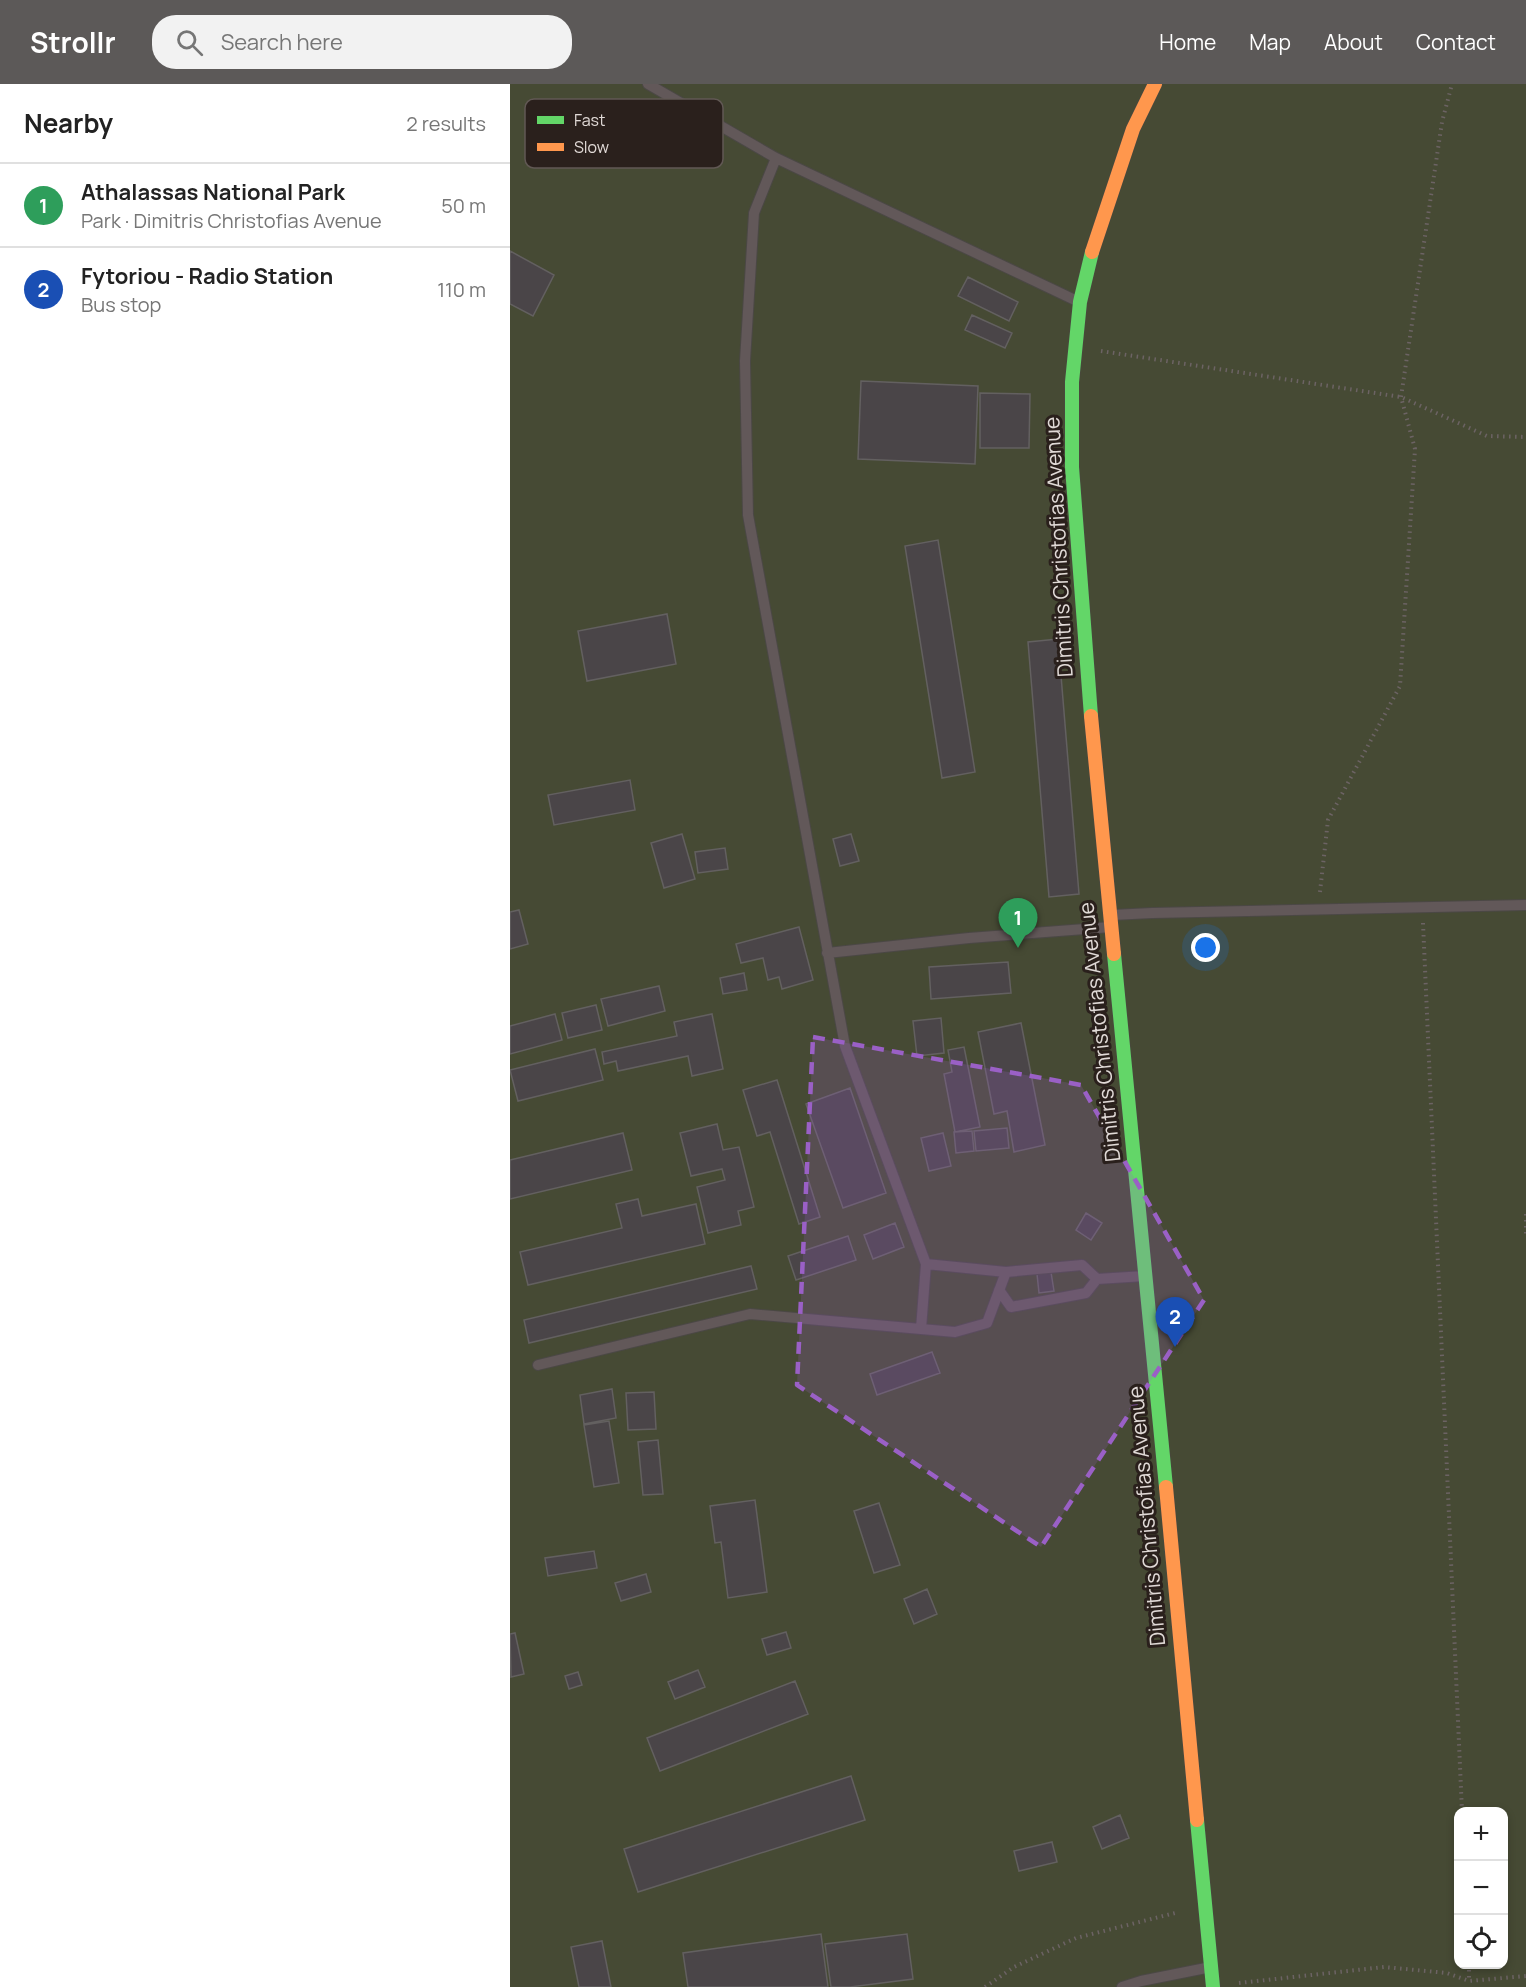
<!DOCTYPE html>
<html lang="en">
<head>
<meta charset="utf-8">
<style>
	:root { --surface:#fff; --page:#f2f2f2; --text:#222; --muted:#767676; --line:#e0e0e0; --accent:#5c5958 }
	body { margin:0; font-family:Manrope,sans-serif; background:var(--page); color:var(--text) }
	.controls { position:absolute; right:18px; bottom:18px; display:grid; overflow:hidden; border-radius:12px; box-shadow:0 3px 9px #0003 }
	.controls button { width:54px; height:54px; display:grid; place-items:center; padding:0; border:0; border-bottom:2px solid var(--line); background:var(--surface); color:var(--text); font:30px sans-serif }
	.you { position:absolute; left:696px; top:864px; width:21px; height:21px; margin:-15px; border:4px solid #fff; border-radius:50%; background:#1a73e8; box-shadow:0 0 0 9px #1a73e833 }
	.badge { display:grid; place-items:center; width:39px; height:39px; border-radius:50%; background:var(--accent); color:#fff; font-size:20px; font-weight:700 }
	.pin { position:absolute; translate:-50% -50px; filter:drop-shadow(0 2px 3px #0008) }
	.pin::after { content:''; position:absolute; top:32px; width:21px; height:18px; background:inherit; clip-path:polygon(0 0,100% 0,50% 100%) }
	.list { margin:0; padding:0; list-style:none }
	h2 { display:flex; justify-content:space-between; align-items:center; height:78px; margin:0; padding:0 24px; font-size:26px }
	h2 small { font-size:20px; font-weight:400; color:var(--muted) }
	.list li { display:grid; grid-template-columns:39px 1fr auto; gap:18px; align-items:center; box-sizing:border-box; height:84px; padding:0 24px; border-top:2px solid var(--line) }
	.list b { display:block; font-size:22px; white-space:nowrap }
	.list p { margin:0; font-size:20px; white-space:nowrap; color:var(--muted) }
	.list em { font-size:20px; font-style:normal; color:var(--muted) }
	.icon { flex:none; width:33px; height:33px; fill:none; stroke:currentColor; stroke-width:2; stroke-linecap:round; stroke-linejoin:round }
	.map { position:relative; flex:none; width:1016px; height:1903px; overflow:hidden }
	header { display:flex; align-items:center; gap:36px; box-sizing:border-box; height:84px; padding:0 30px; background:var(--accent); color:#fff }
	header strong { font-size:28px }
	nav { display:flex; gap:33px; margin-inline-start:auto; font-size:21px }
	.search { width:420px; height:54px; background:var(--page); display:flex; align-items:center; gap:15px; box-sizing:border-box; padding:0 21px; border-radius:24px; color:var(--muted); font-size:22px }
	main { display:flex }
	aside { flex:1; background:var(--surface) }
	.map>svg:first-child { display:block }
	.green { fill:#464a34; fill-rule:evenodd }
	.building { fill:#4a4548; stroke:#636060; stroke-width:1.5 }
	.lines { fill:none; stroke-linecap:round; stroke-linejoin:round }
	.lane-casing { stroke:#4b4845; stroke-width:12 }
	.fast-casing { stroke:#4b4845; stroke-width:15 }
	.slow-casing { stroke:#4b4845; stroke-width:15 }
	.path { stroke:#6c6364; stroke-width:4; stroke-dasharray:1.5 4.5; stroke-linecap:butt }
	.lane { stroke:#625859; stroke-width:10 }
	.fast { stroke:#63d668; stroke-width:14 }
	.slow { stroke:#ff974d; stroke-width:14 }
	.marked { fill:#9a60c6; fill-opacity:0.2; stroke:#9a60c6; stroke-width:4.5; stroke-dasharray:12 8; stroke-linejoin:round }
	.labels { text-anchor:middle; stroke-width:6; stroke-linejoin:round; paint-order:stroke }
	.street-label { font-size:21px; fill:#e1dad7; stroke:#2a201c }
	.key { fill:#2a201c; stroke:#615854; stroke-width:1.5 }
	.key-label { font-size:16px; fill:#e1dad7 }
</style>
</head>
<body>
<header>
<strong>Strollr</strong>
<div class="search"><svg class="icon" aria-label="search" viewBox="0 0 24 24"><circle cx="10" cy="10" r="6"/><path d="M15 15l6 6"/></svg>Search here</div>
<nav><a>Home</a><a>Map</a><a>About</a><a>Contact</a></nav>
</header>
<main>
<aside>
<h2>Nearby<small>2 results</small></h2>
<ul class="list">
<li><span class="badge" style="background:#2e9e5b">1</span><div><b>Athalassas National Park</b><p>Park · Dimitris Christofias Avenue</p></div><em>50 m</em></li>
<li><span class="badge" style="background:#1a4fb4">2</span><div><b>Fytoriou - Radio Station</b><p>Bus stop</p></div><em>110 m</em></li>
</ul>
</aside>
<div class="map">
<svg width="1016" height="1903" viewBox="0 0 1016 1903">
	<rect width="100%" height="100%" fill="#302b28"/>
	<!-- green -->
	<path class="green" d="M0 0H1016V1903H0ZM948 1728H994V1880H948Z"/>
	<!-- building -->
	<path class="building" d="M0 167 44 191 23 232 0 220Z
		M458 193 508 218 499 237 448 212Z
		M462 231 502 249 495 264 455 246Z
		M351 297 468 302 465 380 348 375Z
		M470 309 520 310 519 364H470Z
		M428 456 465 688 432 694 395 462Z
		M157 530 166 580 77 597 68 547Z
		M548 555 569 810 539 813 518 558Z
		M120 696 125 726 44 741 38 711Z
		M172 750 185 795 154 804 141 759Z
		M341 750 349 777 330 782 323 755Z
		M215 764 218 785 188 789 185 768Z
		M9 826 18 860 0 865V828Z
		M289 843 303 896 272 905 269 893 258 896 253 874 231 879 226 860Z
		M498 878 501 909 421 915 419 883Z
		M234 889 237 906 213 910 210 894Z
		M149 902 155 927 98 942 91 915Z
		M86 921 92 946 58 954 52 929Z
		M45 930 52 956 0 970V942Z
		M202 930 213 985 182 992 178 972 108 987 106 977 94 980 92 968 167 952 164 938Z
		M431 934 434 969 407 972 403 937Z
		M511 939 535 1061 504 1068 497 1027 484 1030 468 948Z
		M454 963 470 1043 445 1048 434 990 442 988 438 966Z
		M85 965 93 996 8 1017 0 986Z
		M267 996 310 1133 289 1140 260 1048 247 1052 233 1006Z
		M340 1004 376 1109 333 1124 296 1020Z
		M207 1040 213 1066 229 1063 244 1123 228 1127 231 1141 198 1149 187 1103 215 1096 212 1085 181 1092 170 1049Z
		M497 1044 499 1064 466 1067 464 1047Z
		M462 1047 464 1067 446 1069 444 1048Z
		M113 1049 122 1086 0 1115V1076Z
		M433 1049 441 1082 419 1087 411 1054Z
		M128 1115 132 1132 186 1120 195 1160 18 1201 10 1168 112 1144 106 1120Z
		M576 1129 592 1139 581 1156 566 1146Z
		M385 1139 394 1163 363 1175 354 1151Z
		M338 1152 346 1176 286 1196 278 1172Z
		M241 1182 247 1205 19 1259 14 1236Z
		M541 1188 544 1207 529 1209 527 1190Z
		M422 1268 430 1289 367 1311 360 1290Z
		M102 1305 106 1334 74 1340 70 1311Z
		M144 1308 146 1345 118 1346 116 1309Z
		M99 1337 109 1399 84 1403 74 1341Z
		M148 1356 153 1410 133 1411 128 1358Z
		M245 1416 257 1508 218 1514 211 1458 205 1459 200 1422Z
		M369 1419 390 1481 364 1489 344 1427Z
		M84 1467 87 1484 38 1492 35 1474Z
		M136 1490 141 1508 111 1517 105 1499Z
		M417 1505 427 1530 404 1540 394 1515Z
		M276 1548 281 1564 257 1571 252 1555Z
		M5 1549 14 1590 1 1593 0 1550Z
		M188 1586 195 1603 165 1615 158 1598Z
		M68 1588 72 1601 59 1605 55 1592Z
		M285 1597 298 1630 150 1687 137 1654Z
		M341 1692 355 1736 128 1808 114 1765Z
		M610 1731 619 1754 592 1765 583 1743Z
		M542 1758 547 1778 509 1787 504 1767Z
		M311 1850 318 1903H178L173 1869Z
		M397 1850 403 1895 340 1903H321L315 1860Z
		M92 1857 101 1903H69L61 1863Z"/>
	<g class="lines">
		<defs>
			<path id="lane" d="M138 0 266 74 567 217
				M266 74 244 129 235 277 238 431 335 962 416 1180 411 1245 445 1248 477 1239 496 1188 572 1181 587 1195 635 1192
				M602 831 642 829 1016 821
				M317 869 459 854 601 843
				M416 1180 496 1188
				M489 1206 501 1223 576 1209 587 1195
				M28 1281 240 1230 411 1245
				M612 1903 631 1897 701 1883"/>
			<path id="fast" d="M581 632 562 383V298L570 218 582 168
				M604 870 656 1403
				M687 1736 703 1903"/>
			<path id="slow" d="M582 168 623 45 645 0
				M581 632 604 870
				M656 1403 687 1736"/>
		</defs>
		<!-- lane casing -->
		<use href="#lane" class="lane-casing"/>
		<!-- fast casing -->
		<use href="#fast" class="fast-casing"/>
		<!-- slow casing -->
		<use href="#slow" class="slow-casing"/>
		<!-- path -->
		<path class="path" d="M591 267 891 313 977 352 1016 353
			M810 808 818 736 890 602 905 365 891 313 932 38 942 0
			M913 839 952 1728
			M1016 1130V1150
			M959 1880V1897
			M729 1899 874 1883 937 1889 959 1897 1016 1892
			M475 1903 504 1883 566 1854 669 1828"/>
		<!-- lane -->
		<use href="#lane" class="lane"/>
		<!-- fast -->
		<use href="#fast" class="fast"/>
		<!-- slow -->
		<use href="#slow" class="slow"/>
	</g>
	<!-- marked area -->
	<path class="marked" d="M303 953 571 1001 694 1216 531 1463 287 1301Z"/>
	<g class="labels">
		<!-- street labels -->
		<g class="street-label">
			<text transform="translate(549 463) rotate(-93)" y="7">Dimitris Christofias Avenue</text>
			<text transform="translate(590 948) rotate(-96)" y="7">Dimitris Christofias Avenue</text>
			<text transform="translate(637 1432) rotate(-95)" y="7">Dimitris Christofias Avenue</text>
		</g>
	</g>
	<!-- legend -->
	<rect x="15" y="15" width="198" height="69" rx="9" class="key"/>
	<rect x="27" y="32" width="27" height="8" fill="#63d668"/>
	<rect x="27" y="59" width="27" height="8" fill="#ff974d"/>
	<g class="key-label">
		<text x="64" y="42">Fast</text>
		<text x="64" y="69">Slow</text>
	</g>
</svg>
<div class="controls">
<button>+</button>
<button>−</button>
<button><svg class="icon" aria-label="locate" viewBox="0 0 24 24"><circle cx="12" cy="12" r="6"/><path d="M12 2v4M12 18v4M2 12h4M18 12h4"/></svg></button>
</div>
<div class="you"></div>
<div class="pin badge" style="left:508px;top:864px;background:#2e9e5b">1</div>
<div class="pin badge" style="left:665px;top:1263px;background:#1a4fb4">2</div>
</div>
</main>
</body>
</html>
